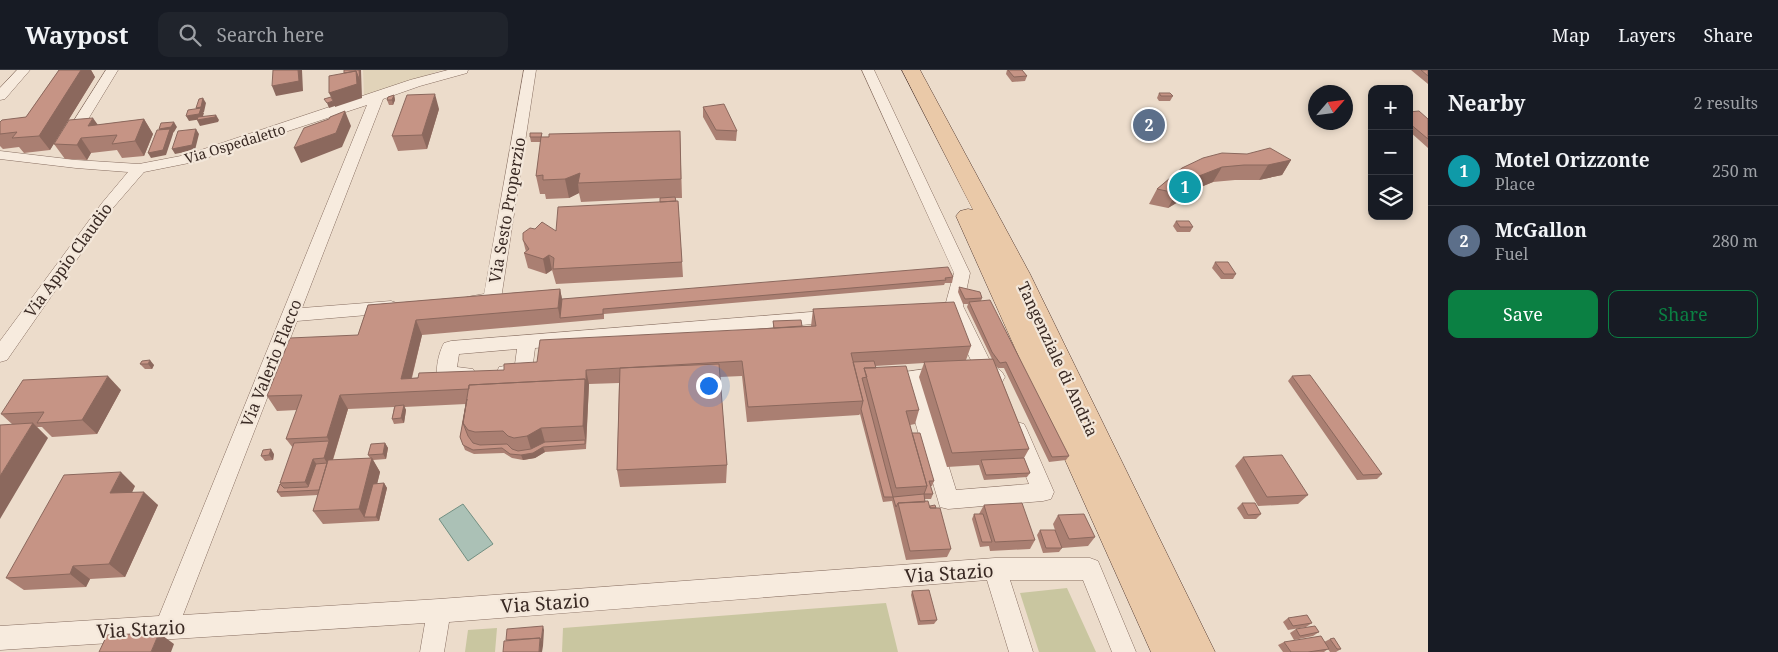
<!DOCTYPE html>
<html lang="en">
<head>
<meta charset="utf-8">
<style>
	:root { --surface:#171b24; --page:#20242c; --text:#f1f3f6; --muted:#9ea1a6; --line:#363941; --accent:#0b8043 }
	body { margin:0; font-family:"Noto Serif",serif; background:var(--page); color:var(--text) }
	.controls { position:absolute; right:15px; top:15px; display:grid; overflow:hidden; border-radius:10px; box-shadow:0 2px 8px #0003 }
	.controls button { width:45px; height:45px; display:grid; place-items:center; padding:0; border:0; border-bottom:1px solid var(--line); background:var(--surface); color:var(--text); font:25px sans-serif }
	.compass { position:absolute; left:1308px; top:15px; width:45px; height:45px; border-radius:50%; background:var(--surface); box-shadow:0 2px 8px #0003; rotate:62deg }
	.you { position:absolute; left:708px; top:315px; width:18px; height:18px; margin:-12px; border:4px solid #fff; border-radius:50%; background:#1a73e8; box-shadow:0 0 0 8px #1a73e833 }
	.badge { display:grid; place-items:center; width:32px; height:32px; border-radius:50%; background:var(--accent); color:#fff; font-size:16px; font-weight:700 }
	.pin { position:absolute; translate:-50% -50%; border:2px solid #fff; box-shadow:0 1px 5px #0006 }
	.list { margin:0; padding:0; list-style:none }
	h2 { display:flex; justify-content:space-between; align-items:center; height:65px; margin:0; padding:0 20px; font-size:21px }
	h2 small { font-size:16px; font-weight:400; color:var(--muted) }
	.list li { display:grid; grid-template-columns:32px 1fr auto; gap:15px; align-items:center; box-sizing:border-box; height:70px; padding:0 20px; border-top:1px solid var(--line) }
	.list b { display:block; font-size:19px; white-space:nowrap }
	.list p { margin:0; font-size:16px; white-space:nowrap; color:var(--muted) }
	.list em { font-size:16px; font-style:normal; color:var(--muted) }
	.actions { display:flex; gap:10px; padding:15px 20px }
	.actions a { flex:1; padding:11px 0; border:1px solid var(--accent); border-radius:10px; text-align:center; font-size:18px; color:var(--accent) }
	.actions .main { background:var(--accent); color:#fff }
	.icon { flex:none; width:28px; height:28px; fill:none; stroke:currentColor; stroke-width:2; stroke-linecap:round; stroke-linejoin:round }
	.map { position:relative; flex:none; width:1428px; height:582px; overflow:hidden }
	header { display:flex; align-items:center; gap:30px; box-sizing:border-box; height:70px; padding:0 25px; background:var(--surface); border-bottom:1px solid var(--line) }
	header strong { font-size:24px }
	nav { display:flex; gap:28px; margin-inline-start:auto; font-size:18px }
	.search { width:350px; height:45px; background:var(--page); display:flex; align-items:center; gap:12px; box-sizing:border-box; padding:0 18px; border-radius:10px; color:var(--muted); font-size:19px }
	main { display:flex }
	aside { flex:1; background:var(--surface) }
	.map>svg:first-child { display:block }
	.farmland { fill:#e1d3b9 }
	.green { fill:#c9c6a0 }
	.water { fill:#abc1b6; stroke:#728f82 }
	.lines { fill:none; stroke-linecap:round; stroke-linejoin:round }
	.minor-casing { stroke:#876e61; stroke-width:1 }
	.primary-casing { stroke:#563d34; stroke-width:1 }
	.minor { fill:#f7ebde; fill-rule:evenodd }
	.primary { fill:#eac9a8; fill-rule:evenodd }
	.wall { fill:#aa7f72 }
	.shaded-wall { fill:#8b685d }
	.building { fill:#c69485; stroke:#8b685d }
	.labels { text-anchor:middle; stroke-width:4.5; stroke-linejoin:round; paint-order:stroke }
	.far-street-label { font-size:14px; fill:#392923; stroke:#f3e7da }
	.street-label { font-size:16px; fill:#392923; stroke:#f3e7da }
	.near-street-label { font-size:19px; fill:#392923; stroke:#f3e7da }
</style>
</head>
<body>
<header>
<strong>Waypost</strong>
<div class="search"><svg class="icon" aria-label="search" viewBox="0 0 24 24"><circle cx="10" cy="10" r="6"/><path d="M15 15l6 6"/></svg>Search here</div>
<nav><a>Map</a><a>Layers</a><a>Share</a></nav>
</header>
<main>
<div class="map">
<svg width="1428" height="582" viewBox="0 0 1428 582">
	<rect width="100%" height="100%" fill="#ecdccb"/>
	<!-- farmland -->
	<path class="farmland" d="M363 0H442L364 27Z"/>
	<!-- green -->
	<path class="green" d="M1067 518 1096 582H1039L1020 523Z
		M886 533 898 582H562L563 558Z
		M497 558 495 582H465L468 560Z"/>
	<!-- water -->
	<path class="water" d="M463 434 493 474 468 491 439 449Z"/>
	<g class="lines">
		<defs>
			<path id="minor" d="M17 0H30L5 29 0 30V18Z
				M106 0H118L73 74H63L61 71Z
				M448 0H468L467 3 420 16 383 29 302 238 391 231 397 233 400 237 397 241 391 243 297 251 183 545 439 529 995 488H1090L1098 491 1136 582H1112L1083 510H1010L1033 582H1009L987 510 449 552 444 582H420L425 553 0 580V556L159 546 367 35 194 92 144 102 112 139 7 290 0 292V271L102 133 128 102 76 98 0 89V81L76 90 139 94 186 85 410 10Z
				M524 0H536L501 229 498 233 473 237 467 235 464 231 467 227 484 224Z
				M862 0H874L970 203 963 236 991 293 1002 302 1005 307 1002 312 995 314 988 312 977 303 945 236 954 203Z
				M836 240 842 241 845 246 842 251 836 252 535 278 532 301 530 306C520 309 509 310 499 307L497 302 499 297 515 294 517 279 459 284 457 297 473 299 476 304 473 309 446 312 439 310C434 301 439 282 444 273L451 271Z
				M946 296 953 298 955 303 953 308 923 313 956 420 1029 414 1007 360 1010 354 1017 352 1024 354 1027 360 1054 422 1051 429 1043 431 948 439 940 437 902 307 905 302Z"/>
			<path id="primary" d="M902 0H920L1030 204 1215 582H1151L956 146 960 141 968 139 973 140Z"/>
		</defs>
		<!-- minor casing -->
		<use href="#minor" class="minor-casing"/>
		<!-- primary casing -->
		<use href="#primary" class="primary-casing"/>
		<!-- minor -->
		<use href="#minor" class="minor"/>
		<!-- primary -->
		<use href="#primary" class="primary"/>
	</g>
	<!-- wall -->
	<path class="wall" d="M59 0H91L95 7 50 80 24 83 19 77 3 79 0 76V52L26 47Z
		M1007 0H1022L1027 6 1025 11 1012 12 1006 4Z
		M1411 0H1428V14Z
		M1159 23 1173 26 1170 31H1159L1157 28Z
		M394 25 395 30 393 35H389L387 30Z
		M703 37 737 61 736 71 716 70 703 47Z
		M439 39 427 79 398 81 392 66Z
		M1409 42 1428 49V78L1409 61Z
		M144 49 153 64 144 86 122 88 117 80 91 83 87 90 65 89 54 74 97 55Z
		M680 61 682 128H675L676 131H678L683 207 556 214 552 200 546 204 528 198 524 183 526 182 523 170 660 132V128L581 132 579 123 569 128 546 129 545 124H540L536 106 541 72H531L530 67 542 63V67Z
		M1291 90 1282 105 1259 110H1235L1213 112 1191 121 1183 129 1168 138 1149 134 1157 119 1182 98Z
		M1176 151 1193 157 1190 162H1177L1173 156Z
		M1215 192 1236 204 1233 209H1221L1212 198Z
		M953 207 952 213H945L944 215 604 244V249L422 265 412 308 504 300 537 292 773 258V251L802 256H811L813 239 971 276 966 290 992 289 967 237 968 234H963L958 222 959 217 982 228 981 231 1069 386 1066 390 1049 392 1004 298H998L996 296 1029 379 1024 388 1030 403 1027 407 984 410 979 395 947 397 919 307 924 293 875 296 876 298 919 340 915 354 910 355 912 363 934 411 932 416H930L933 424 931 429H925V432L930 436 951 479 947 487 906 490 892 431 883 432 860 344 859 345 747 352 742 306 720 307 727 395 726 413 620 417 617 400 619 313 589 314 586 379 545 382 535 388 523 390 512 388 504 383 474 384 465 380 460 367 466 334 404 337 406 340 404 353 394 354 392 349 394 337 348 339 333 390 370 388 368 385 385 373 388 378 386 389 373 390 380 402 377 414 384 413 387 418 379 451 323 454 313 441 318 425 281 427 277 422 293 378 286 369 297 340 277 341 267 326 358 265 368 235 560 219 562 229Z
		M142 291 154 295 152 299H145L140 294Z
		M1292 306 1382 404 1377 409 1357 410 1288 311Z
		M121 320 97 364 52 367 42 357H37L48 368 13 355 1 344Z
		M274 384 273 390 265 391 261 386Z
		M1243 387 1308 425 1298 434 1258 436 1235 396Z
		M135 416 132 422 158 435 125 507 90 509 86 517 24 520 6 508Z
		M1242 433 1261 444 1256 449H1244L1237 438Z
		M984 435 1035 470 1030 479 990 481 989 476 980 477 972 449 974 444H979Z
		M1058 445 1095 467 1088 476 1062 478 1060 473 1062 478 1059 482 1043 483 1037 465 1040 460H1055L1053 454Z
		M912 521 937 550 934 554 918 555 911 525Z
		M1288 548 1312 553 1306 557 1288 560 1283 552Z
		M1296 559 1319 562 1313 566 1294 570 1290 563Z
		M1330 569 1341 579 1336 582H1330L1328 579 1324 582H1283L1278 575 1284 572H1324Z"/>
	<!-- shaded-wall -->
	<path class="shaded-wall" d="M81 0H91L95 7 50 80 39 66Z
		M298 0H302L303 21 276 26 272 16Z
		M359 0H361L362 28 335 37V36L329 38 327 33 333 31 329 23 356 1Z
		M435 24 439 39 427 79 422 65Z
		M394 25 395 30 393 35 392 30Z
		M203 28 206 33 204 42H203L204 43 202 49 189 51 186 46 199 43 196 38Z
		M345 41 351 56 342 77 301 93 294 78Z
		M216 45 219 50 218 52 200 56 197 50Z
		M93 48 103 62 88 56Z
		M144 49 153 64 144 86 135 71Z
		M174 52 177 57 174 62 173 63V64L166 85 151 88 148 83 162 64 159 59Z
		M196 59 199 64 195 80 175 84 172 79Z
		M81 68 91 83 87 90 77 75Z
		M1291 90 1282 105 1259 110 1268 95Z
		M1222 97 1213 112 1191 121 1183 129 1168 138 1176 123 1199 106Z
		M580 103 578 113 579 123 569 128 565 109Z
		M549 185 552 200 546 204 543 189Z
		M560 219 563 234 560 248 558 238Z
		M416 250 422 265 408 322 401 309Z
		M150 290 154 295 152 299 148 294Z
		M586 300 589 314 586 374 583 356 585 309Z
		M108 306 121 320 97 364 82 350Z
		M340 325 348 339 322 425 327 393 324 388 329 371 327 367Z
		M404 335 406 340 404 353 401 348Z
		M33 353 48 368 0 449V406Z
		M541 358 546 376 543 377 545 382 535 388 523 390 521 385 532 383 527 366Z
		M385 373 388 378 386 389 383 384Z
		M271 379 274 384 273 390 269 385Z
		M372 388 380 402 369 447H364L359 439Z
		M313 389 319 398 311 420 305 412Z
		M121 402 135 416 125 437 110 423Z
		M384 413 387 418 379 451 376 447Z
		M144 422 158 435 125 507 109 494Z
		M73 496 90 509 86 517 70 504Z
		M543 556 544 560 543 576 541 572Z
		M159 563 174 574 171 582H151Z
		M540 568 543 576 542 582H539Z"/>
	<!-- building -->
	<path class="building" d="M59 0H81L39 66 12 68 17 62 0 64V52L2 50 26 47Z
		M273 0H298L299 11 272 16Z
		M344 0H359L360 11 356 1 344 3Z
		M1008 0H1022L1027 6 1014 7Z
		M1421 0H1428V6Z
		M356 1 357 14 329 23V6Z
		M1159 23H1170L1173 26H1161Z
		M435 24 422 65 392 66 407 25Z
		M394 25 392 30H387L388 27Z
		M331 27 333 31 327 33 324 29Z
		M203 28 201 37 196 38 199 29Z
		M724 34 737 61 716 60 703 37Z
		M201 38 199 44 186 46 188 40Z
		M345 41 336 63 294 78 304 58 329 49 330 47Z
		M1419 41 1428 49V69L1409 53V42Z
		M216 45 215 47 197 50 198 47Z
		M93 48 88 56 144 49 135 71 112 74 117 65 81 68 77 75 54 74 69 50Z
		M174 52 171 57 159 59 161 53Z
		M170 59 163 80 148 83 157 60Z
		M196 59 192 75 172 79 178 61Z
		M680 61 681 109 578 113 580 103 565 109 543 110V105L536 106 541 67H549V64Z
		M530 63H542L541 67H530Z
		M1270 78 1291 90 1268 95H1244L1222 97 1199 106 1191 114 1176 123 1157 119 1182 98 1203 88 1222 83 1247 84Z
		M675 127 676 131 660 132V128Z
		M678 131 682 192 553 199 554 188 549 185 543 189 524 183 529 179 523 170V163L530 158 535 159 542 152 556 161 558 137Z
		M1176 151H1189L1193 157H1180Z
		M1215 192H1228L1236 204H1224Z
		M948 197 953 207 945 208 946 210 603 239V244L560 248 562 229Z
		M959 217 980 222 982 228 965 229Z
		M560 219 558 238 416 250 401 309 418 308 419 303 504 300V294L537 292 540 270 816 256 813 239 954 232 971 276 851 283 863 331 748 337 742 291 586 300V313L585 309 469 315V319L340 325 327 367 286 369 302 325 267 326 290 268 358 265 368 235Z
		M990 230 1069 386 1052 387 1006 292 1000 293 992 282 969 232Z
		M801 250 802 256 774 258 773 251Z
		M993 289 1029 379 952 383 924 292Z
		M150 290 148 294H140L142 291Z
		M874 291 876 298H864L867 307 862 308 893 427H884L861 339 863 331 853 292Z
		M719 294 727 395 617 400 620 298Z
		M906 296 919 340 906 341 927 416 896 418 864 298Z
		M1310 305 1382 404 1363 405 1292 306Z
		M108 306 82 350 37 353 44 342 1 344 23 310Z
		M585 309 583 356 541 358 527 366 514 368 508 366 503 361 475 362 468 360 463 353 469 315Z
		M467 329 463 353 468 366 473 373 480 375 507 374 512 379 518 381 531 379 545 372 585 370V374L543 377 533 383 521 385 510 384 502 378 473 380 463 375 460 367Z
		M404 335 401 348 392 349 395 336Z
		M33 353 0 406V355Z
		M912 363H920L934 411H929L933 424H924L927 416Z
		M329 371 324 388 313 389 305 412 280 413 294 373Z
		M385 373 383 384 368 385 371 374Z
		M271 379 269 385 261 386 263 380Z
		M1282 385 1308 425 1267 427 1243 387Z
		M372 388 359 439 313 441 328 390Z
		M1024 388 1030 403 986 405 981 390Z
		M327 393 319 420 277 422 280 414 284 418 308 417 316 394Z
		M121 402 110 423 144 422 109 494 73 496 70 504 6 508 64 405Z
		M384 413 376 447H364L373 414Z
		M924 424 925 432 898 433 896 437 893 427Z
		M928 431 930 438H940L951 479 910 481 898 433Z
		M1022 433 1035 470 995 472 984 435Z
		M1242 433H1255L1261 444 1248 445Z
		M935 435 936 438H930V436Z
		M974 444H983L992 472H982Z
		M1084 444 1095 467 1069 469 1058 445Z
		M1040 460H1055L1062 478H1046Z
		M929 520 937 550 920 551 912 521Z
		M1307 545 1312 553 1293 556 1288 548Z
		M543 556 541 572 540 568 506 570 507 559Z
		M1315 556 1319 562 1300 566 1296 559Z
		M159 563 151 582H99L107 565Z
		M1321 566 1329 579 1308 582H1291L1284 572Z
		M540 568 539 582H503L504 571Z
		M1334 568 1341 579H1337L1330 569Z"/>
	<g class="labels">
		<!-- far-street labels -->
		<g class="far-street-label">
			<text transform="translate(235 74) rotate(-17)" y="5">Via Ospedaletto</text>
		</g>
		<!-- street labels -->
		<g class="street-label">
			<text transform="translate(507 140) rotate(-80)" y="6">Via Sesto Properzio</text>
			<text transform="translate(68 190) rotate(-54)" y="6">Via Appio Claudio</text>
			<text transform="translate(1058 289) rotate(65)" y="6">Tangenziale di Andria</text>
			<text transform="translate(271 293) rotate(-68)" y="6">Via Valerio Flacco</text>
		</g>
		<!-- near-street labels -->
		<g class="near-street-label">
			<text transform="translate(949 503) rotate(-4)" y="7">Via Stazio</text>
			<text transform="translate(545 533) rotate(-4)" y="7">Via Stazio</text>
			<text transform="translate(141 559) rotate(-3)" y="7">Via Stazio</text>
		</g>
	</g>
</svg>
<div class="controls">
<button>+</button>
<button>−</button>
<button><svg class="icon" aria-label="layers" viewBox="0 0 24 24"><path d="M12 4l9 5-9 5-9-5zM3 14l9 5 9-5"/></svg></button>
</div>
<svg class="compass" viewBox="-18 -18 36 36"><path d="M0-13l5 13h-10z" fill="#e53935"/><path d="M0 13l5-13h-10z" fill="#9ea1a6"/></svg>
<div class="you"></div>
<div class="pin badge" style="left:1185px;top:117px;background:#0f9aa8">1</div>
<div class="pin badge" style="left:1149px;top:55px;background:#5c6f8a">2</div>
</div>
<aside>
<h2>Nearby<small>2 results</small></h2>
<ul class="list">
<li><span class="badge" style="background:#0f9aa8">1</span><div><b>Motel Orizzonte</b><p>Place</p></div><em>250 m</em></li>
<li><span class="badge" style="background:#5c6f8a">2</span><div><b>McGallon</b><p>Fuel</p></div><em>280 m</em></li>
</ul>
<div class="actions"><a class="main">Save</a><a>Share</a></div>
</aside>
</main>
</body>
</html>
